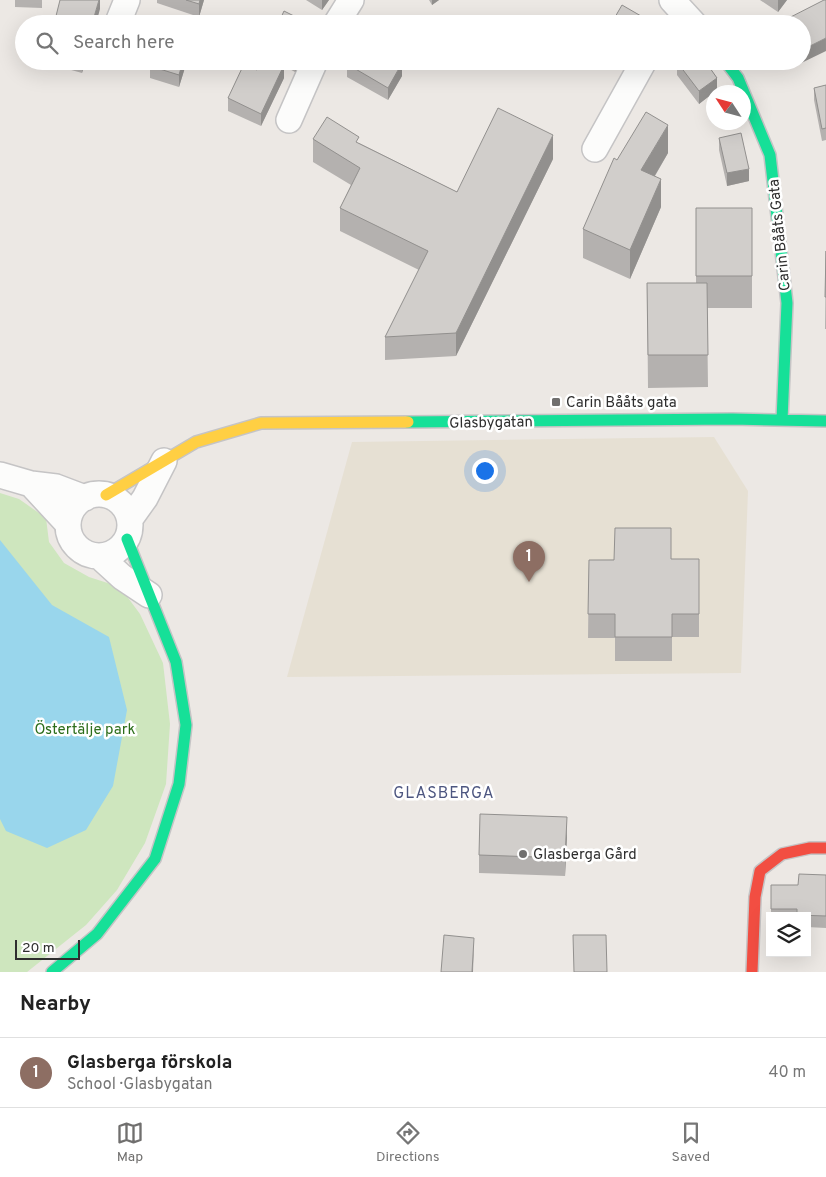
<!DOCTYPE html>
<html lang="en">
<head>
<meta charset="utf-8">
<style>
	:root { --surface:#fff; --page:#f2f2f2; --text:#222; --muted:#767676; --line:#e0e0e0; --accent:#706f6e }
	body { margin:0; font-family:Overpass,sans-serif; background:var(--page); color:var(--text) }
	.controls { position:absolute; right:15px; bottom:15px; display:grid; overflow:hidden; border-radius:0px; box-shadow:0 5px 20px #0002 }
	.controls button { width:45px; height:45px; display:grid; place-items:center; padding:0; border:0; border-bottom:1px solid var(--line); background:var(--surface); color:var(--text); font:25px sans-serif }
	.compass { position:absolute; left:706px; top:85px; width:45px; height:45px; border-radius:50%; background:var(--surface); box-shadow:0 5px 20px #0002; rotate:306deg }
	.scale { position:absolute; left:15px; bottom:12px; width:65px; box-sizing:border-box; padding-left:5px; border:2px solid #2e2e2e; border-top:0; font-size:14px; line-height:18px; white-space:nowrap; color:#2e2e2e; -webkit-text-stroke:4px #fff; paint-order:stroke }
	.you { position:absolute; left:484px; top:470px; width:18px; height:18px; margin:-12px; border:4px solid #fff; border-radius:50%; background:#1a73e8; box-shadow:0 0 0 8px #1a73e833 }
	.badge { display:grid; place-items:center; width:32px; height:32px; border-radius:50%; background:var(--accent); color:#fff; font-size:16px; font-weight:700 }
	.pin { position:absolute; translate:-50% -41px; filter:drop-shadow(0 1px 2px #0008) }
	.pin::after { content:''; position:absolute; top:26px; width:18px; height:15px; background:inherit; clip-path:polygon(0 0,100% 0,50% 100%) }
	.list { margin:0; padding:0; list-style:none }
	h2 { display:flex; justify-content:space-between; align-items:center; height:65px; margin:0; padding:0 20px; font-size:21px }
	h2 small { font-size:16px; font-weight:400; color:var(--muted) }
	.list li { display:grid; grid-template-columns:32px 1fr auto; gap:15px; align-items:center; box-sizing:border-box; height:70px; padding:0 20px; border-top:1px solid var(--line) }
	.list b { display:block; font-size:19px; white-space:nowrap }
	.list p { margin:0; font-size:16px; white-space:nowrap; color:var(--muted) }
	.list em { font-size:16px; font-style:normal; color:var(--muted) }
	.icon { flex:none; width:28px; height:28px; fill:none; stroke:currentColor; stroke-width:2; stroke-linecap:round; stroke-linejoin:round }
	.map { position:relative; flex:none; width:826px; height:972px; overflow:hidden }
	.search { position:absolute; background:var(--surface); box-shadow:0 5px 20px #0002; left:15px; right:15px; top:15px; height:55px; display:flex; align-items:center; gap:12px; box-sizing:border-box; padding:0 18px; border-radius:28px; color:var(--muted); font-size:19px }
	.sheet { height:135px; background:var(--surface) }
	nav { display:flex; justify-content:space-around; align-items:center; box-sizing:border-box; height:70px; border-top:1px solid var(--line); background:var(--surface); font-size:14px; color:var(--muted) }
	nav a { display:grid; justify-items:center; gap:2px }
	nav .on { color:var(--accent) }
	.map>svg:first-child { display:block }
	.education { fill:#e6e0d3 }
	.green { fill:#cee6be }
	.water { fill:#99d6ec }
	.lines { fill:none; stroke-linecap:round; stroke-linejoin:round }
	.street-casing { stroke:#c5c4c5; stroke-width:28 }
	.fast-casing { stroke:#c5c4c5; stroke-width:14 }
	.slow-casing { stroke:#c5c4c5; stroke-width:14 }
	.jam-casing { stroke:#c5c4c5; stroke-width:14 }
	.street { stroke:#fcfcfb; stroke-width:25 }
	.fast { stroke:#16e098; stroke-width:11 }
	.slow { stroke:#ffcf43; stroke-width:11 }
	.jam { stroke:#f24e42; stroke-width:11 }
	.wall { fill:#b4b1af }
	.shaded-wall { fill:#92908e }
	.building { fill:#d1cecb; stroke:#92908e }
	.poi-dot { fill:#706f6e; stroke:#fff; stroke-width:2 }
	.labels { text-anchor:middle; stroke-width:5; stroke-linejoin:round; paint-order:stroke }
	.street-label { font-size:15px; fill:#2e2e2e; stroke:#fff }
	.poi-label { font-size:15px; fill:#2e2e2e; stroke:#fff; text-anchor:start }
	.park-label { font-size:15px; fill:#2c6e1b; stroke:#fff }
	.neighbourhood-label { font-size:16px; letter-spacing:1px; fill:#4d5680; stroke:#fff }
</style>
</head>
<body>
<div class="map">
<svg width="826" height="972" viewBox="0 0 826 972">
	<rect width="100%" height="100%" fill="#ece8e4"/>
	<!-- education -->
	<path class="education" d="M714 437 748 491 741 673 287 677 352 442Z"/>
	<!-- green -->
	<path class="green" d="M0 493 19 499 46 518 49 542 64 563 89 577 120 587 140 614 163 663 170 724 166 784 145 843 117 890 86 925 27 972H0Z"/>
	<!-- water -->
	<path class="water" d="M0 540 52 605 109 637 127 710 113 786 86 830 47 848 6 831 0 819Z"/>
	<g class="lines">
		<defs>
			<path id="street" d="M672 0 694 24
				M119 20 127 0
				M336 24 351 0
				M289 120 315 61
				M595 149 644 61
				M0 475 31 484 56 487 85 498
				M31 484 68 524
				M68 525a31 31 0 1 1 62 0a31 31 0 1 1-62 0Z
				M130 519 145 498 164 461
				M99 556 122 577 149 595"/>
			<path id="fast" d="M725 61 738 78 770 155 787 303 782 420
				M408 422 732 419 826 421
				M52 972 97 934 155 859 179 784 186 725 176 662 127 539"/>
			<path id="slow" d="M106 495 196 442 261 423 408 422"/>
			<path id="jam" d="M752 972 755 897 760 871 782 854 810 848H826"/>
		</defs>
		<!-- street casing -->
		<use href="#street" class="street-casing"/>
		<!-- fast casing -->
		<use href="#fast" class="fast-casing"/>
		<!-- slow casing -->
		<use href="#slow" class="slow-casing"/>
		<!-- jam casing -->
		<use href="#jam" class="jam-casing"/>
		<!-- street -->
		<use href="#street" class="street"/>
		<!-- fast -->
		<use href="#fast" class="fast"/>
		<!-- slow -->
		<use href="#slow" class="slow"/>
		<!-- jam -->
		<use href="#jam" class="jam"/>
	</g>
	<!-- wall -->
	<path class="wall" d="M15 0H42V8L15 7Z
		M157 0H204L199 17 157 3Z
		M306 0H329L322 10Z
		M429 0H439L432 5Z
		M760 0H787L778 12Z
		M46 61H85L82 73 46 63Z
		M152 61H187L179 87 150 78V66Z
		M276 61H299L295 72 284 66V78L261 126 228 111V98L257 70 276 63Z
		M788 61H802L791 68Z
		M677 62 717 90 699 104 677 75Z
		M347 64 402 76 388 100 347 77Z
		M826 85V140L822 141 814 100V88Z
		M719 138 749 181 727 186 719 150Z
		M313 139 359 143 457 192 553 159 456 356 385 360V337L419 270 340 231V208L351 185 313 162Z
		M668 153 655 176 661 207 630 279 583 258V229L617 160Z
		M696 208H752V308H707L708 387 648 388 647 283H696Z
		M826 251V329H825Z
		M671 559H699V637H672V661H615V638H588L589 560Z
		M567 835 565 876 479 873V855Z
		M826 875V928L807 927V916H771V887L798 885Z"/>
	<!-- shaded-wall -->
	<path class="shaded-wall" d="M99 0H100V9L96 24H92Z
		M200 0H204L199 17V4Z
		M322 0H329L322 10Z
		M432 0H439L432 5Z
		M778 0H787L778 12Z
		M641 16V24H637Z
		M826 38V51L791 68V61H802V50Z
		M82 61H85L82 73Z
		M183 61H187L179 87V75Z
		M295 61H299L295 72Z
		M402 63V76L388 100V88Z
		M284 65V78L261 126V114Z
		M717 78V90L699 104V91Z
		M668 125V153L641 199V170Z
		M553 135V159L456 356V333Z
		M749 169V181L727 186V173Z
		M661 179V207L630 279V250Z
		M567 817V835L565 876V858Z
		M474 938 473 972H472Z"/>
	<!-- building -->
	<path class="building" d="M60 0H99L92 24H54Z
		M186 0H200L199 4Z
		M824 0H826V38L802 50V24H777Z
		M622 5 641 16 637 24H611Z
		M284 11 310 24H278Z
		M152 61H183L179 75 150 66Z
		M261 61H272L284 65 261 114 228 98 244 64 257 70Z
		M349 61H398L402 63 388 88 347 64Z
		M679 61H705L717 78 699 91 677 62Z
		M826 85V128L822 129 814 88Z
		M498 108 553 135 456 333 385 337 428 251 340 208 360 168 313 139 327 117 359 137 356 142 457 192Z
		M646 112 668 125 641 170 661 179 630 250 583 229 614 158 617 160Z
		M741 133 749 169 727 173 719 138Z
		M696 208H752V276H696Z
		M826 251V297H825Z
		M647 283H707L708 355H648Z
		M615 528H671V559H699V614H672V637H615V614H588L589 560H614Z
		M480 814 567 817 565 858 479 855Z
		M799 874 826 875V916L797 915V909H771V885H798Z
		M444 935 474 938 472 972H441Z
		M573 935H606L607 972H574Z"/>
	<!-- markers -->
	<g class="poi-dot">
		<rect x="551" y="397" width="10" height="10" rx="2.5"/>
		<circle cx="523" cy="854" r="5"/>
	</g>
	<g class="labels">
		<!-- street labels -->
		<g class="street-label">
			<text transform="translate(779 235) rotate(-96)" y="5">Carin Bååts Gata</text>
			<text transform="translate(491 422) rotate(-1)" y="5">Glasbygatan</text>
		</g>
		<!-- poi labels -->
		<g class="poi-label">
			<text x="566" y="407">Carin Bååts gata</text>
			<text x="533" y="859">Glasberga Gård</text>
		</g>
		<!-- park labels -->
		<g class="park-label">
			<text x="85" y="734">Östertälje park</text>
		</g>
		<!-- neighbourhood labels -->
		<g class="neighbourhood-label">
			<text x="444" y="798">GLASBERGA</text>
		</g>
	</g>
</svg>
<div class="controls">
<button><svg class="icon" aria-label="layers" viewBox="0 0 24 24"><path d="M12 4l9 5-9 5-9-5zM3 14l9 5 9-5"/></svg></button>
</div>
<svg class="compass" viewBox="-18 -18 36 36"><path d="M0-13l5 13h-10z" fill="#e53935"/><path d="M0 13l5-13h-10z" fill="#767676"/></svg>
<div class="scale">20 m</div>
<div class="you"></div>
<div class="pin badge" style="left:529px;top:582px;background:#8d6e63">1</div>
<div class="search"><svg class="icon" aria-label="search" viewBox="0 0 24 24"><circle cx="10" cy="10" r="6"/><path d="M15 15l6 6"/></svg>Search here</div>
</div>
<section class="sheet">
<h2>Nearby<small></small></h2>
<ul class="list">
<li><span class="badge" style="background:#8d6e63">1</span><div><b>Glasberga förskola</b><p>School · Glasbygatan</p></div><em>40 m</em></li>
</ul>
</section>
<nav>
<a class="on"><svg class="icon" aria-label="map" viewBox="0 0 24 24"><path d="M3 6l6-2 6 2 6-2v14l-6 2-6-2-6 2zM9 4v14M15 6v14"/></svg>Map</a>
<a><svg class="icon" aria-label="directions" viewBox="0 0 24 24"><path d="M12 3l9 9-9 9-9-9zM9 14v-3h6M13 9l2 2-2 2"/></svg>Directions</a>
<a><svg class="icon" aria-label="saved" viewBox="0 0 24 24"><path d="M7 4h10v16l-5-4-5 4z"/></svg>Saved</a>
</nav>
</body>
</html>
